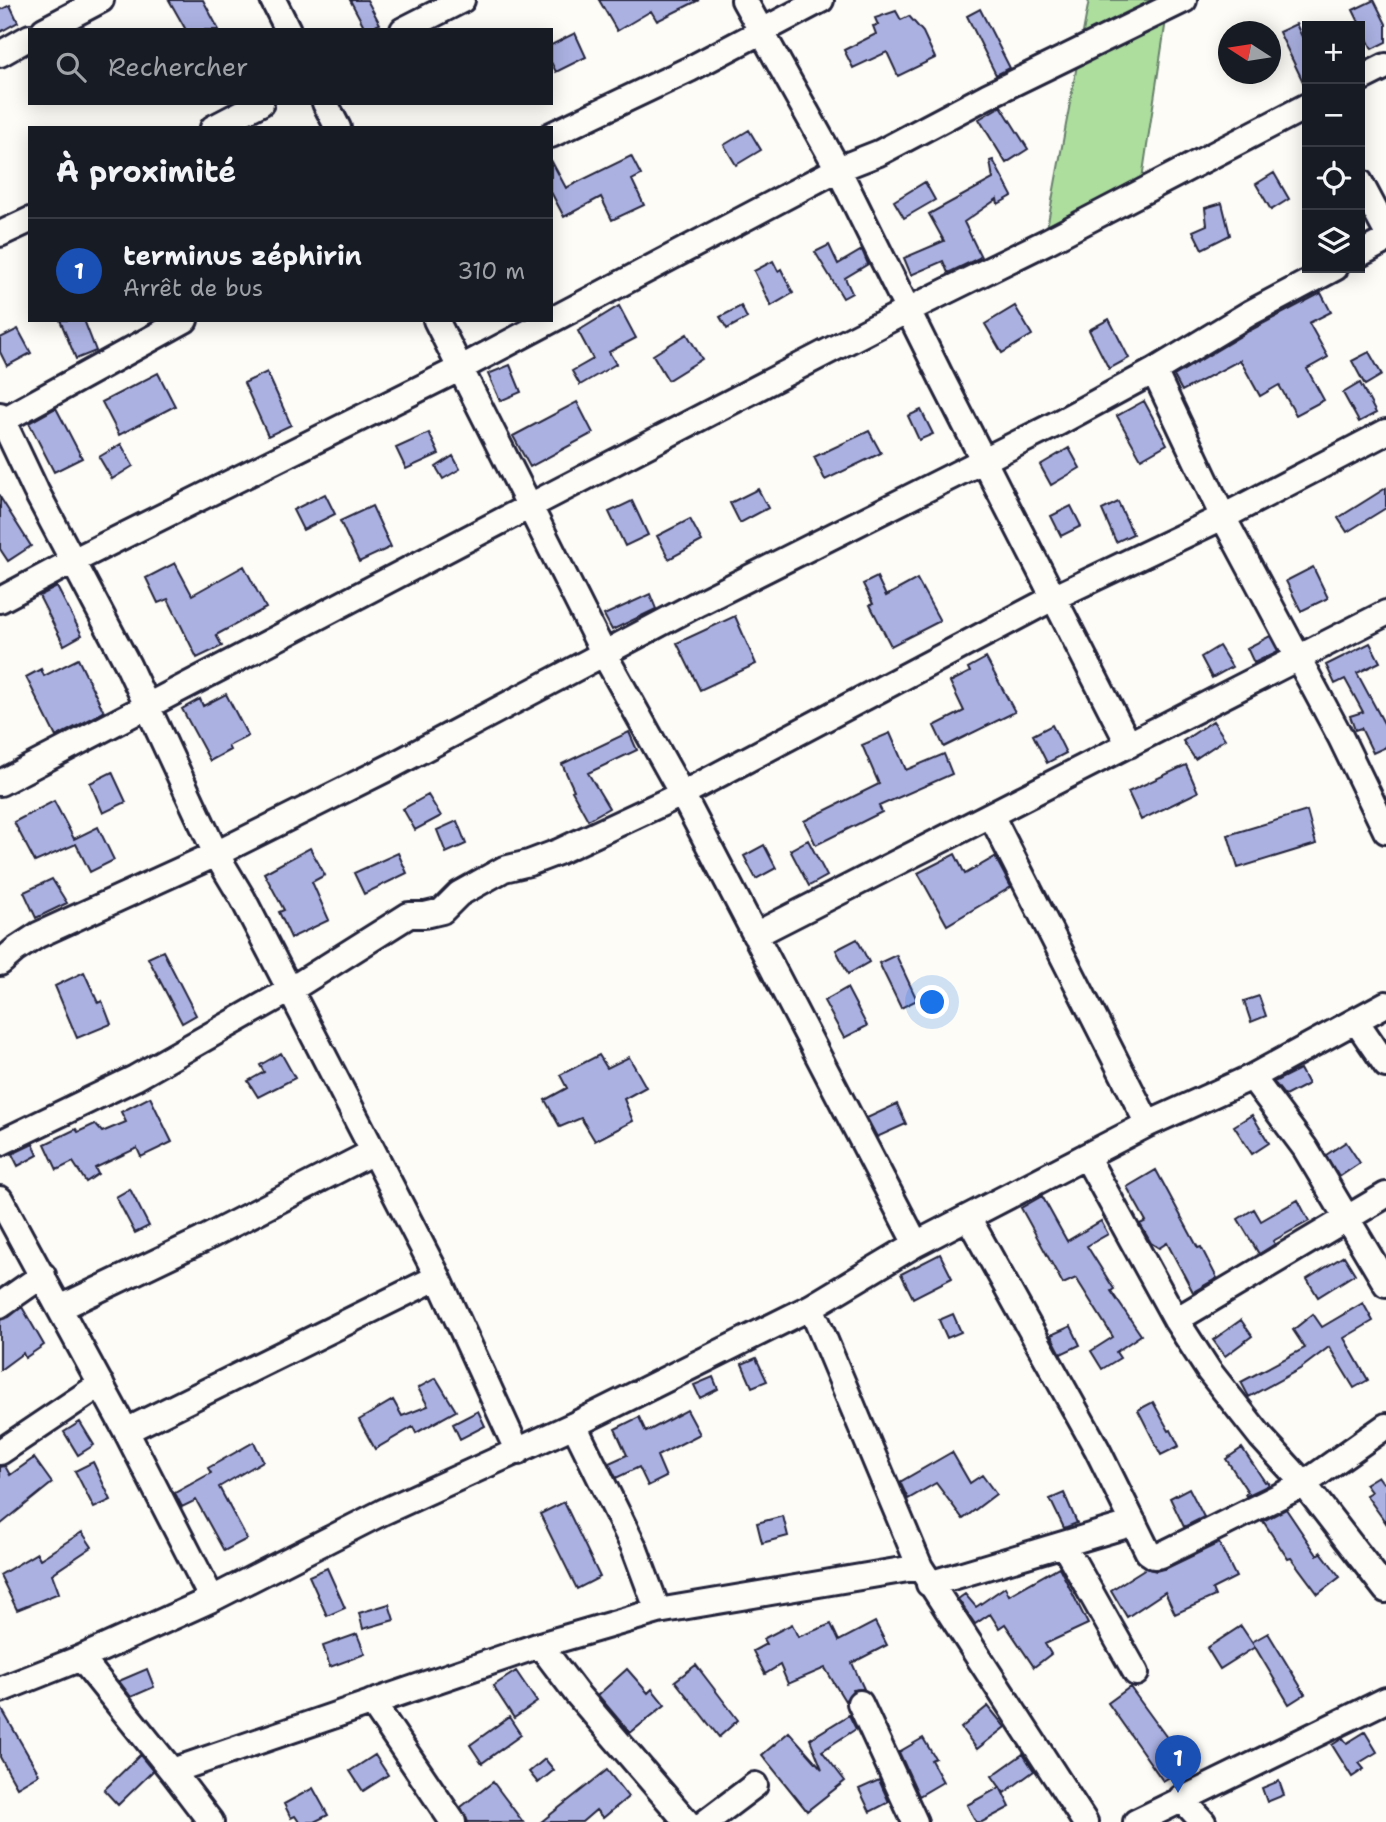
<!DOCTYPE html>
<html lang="fr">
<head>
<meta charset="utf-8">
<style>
	:root { --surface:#171b24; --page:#242831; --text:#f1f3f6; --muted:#9ea1a6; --line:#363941; --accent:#db2777 }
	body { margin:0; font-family:"Shantell Sans",sans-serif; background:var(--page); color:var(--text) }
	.controls { position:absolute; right:21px; top:21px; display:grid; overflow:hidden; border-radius:0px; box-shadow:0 4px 18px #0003 }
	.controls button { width:63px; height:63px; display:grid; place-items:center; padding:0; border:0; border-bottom:2px solid var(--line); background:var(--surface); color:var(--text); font:35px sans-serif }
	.compass { position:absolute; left:1218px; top:21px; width:63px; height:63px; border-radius:50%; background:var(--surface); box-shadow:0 4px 18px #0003; rotate:282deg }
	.you { position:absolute; left:933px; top:1003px; width:24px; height:24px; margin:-18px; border:5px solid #fff; border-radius:50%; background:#1a73e8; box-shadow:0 0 0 10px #1a73e833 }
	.badge { display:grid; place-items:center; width:46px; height:46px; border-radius:50%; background:var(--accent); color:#fff; font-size:23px; font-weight:700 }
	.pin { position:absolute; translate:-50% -58px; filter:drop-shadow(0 2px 4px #0008) }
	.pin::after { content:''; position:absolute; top:37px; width:24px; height:21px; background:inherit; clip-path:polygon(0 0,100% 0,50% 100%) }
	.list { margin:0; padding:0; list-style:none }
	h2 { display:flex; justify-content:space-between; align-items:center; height:91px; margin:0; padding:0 28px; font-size:30px }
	h2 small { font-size:23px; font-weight:400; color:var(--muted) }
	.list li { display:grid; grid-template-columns:46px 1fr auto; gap:21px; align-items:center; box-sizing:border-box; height:105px; padding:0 28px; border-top:2px solid var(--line) }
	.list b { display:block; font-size:26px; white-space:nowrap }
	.list p { margin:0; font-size:23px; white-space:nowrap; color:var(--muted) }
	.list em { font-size:23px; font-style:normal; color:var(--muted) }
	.icon { flex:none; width:38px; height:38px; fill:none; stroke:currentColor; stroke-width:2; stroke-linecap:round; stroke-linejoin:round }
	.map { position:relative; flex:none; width:1386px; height:1822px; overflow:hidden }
	.search { position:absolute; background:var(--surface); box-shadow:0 4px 18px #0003; left:28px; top:28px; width:525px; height:77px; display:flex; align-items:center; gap:18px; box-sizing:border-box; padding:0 24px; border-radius:0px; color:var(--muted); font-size:26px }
	.panel { position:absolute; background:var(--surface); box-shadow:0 4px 18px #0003; left:28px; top:126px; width:525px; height:196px; border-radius:0px }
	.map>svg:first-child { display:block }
	.green { fill:#adde9e; stroke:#68806c; stroke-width:2 }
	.building { fill:#abb1e1; stroke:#22223b; stroke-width:2 }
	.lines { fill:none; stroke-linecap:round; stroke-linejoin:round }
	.minor-casing { stroke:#22223b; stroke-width:30 }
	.minor { stroke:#fdfcf7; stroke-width:24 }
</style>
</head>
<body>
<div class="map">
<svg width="1386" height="1822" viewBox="0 0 1386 1822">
	<rect width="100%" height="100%" fill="#fdfcf7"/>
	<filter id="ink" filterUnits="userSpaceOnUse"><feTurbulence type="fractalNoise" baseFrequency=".0143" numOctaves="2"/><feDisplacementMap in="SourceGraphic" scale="14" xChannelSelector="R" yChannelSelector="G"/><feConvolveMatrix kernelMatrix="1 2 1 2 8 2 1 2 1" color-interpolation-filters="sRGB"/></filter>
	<g filter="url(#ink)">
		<!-- green -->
		<path class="green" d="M1089 0H1169L1139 199 1046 233Z"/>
		<!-- building -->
		<path class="building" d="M169 0H203L219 30H186Z
			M350 0H367L380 24 366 30Z
			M599 0H699L657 21 651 11 617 31Z
			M1374 0 1386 24V42L1372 49 1353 10Z
			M10 5 18 22 0 32V10Z
			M980 9 1010 68 996 75 967 16Z
			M896 11 901 20 909 16 923 32 935 58 898 76 887 52 853 68 844 50 876 34 873 26 878 25 875 18Z
			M1296 24 1307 47V90L1279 32Z
			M575 33 586 57 556 72 551 62V45Z
			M1001 106 1028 149 1006 163 979 119Z
			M749 130 761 150 736 165 724 145Z
			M631 156 641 175 632 180 644 205 612 220 601 197 564 217 551 192V160L566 188Z
			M993 160 1012 196 998 204 997 199 964 222 981 257 948 273 943 261 911 275 904 258 944 241 929 214 993 179 990 161Z
			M1274 173 1289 199 1271 210 1256 184Z
			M925 182 935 200 904 218 894 201Z
			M1222 203 1230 235 1202 249 1193 231 1207 225 1205 208Z
			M829 245 838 264 862 250 868 264 845 278 852 293 843 298 815 252Z
			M773 261 778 271 781 269 793 293 771 306 754 271Z
			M1321 293 1331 312 1309 323 1328 357 1307 369 1324 400 1296 415 1279 385 1260 396 1240 360 1182 391 1174 376 1249 331Z
			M619 306 636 338 609 352 616 364 580 385 572 371 593 359 578 331Z
			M741 306 747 318 727 329 720 317Z
			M1015 306 1032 335 1002 353 985 324Z
			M1109 319 1129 358 1109 369 1089 330Z
			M60 320H84L96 351 76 359Z
			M18 329 31 353 7 366 0 352V338Z
			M687 334 702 359 668 380 653 355Z
			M1369 352 1382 375 1365 385 1352 361Z
			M510 365 521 392 500 401 488 374Z
			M267 372 291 425 268 436 244 383Z
			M158 373 175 406 119 435 102 402Z
			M1360 383 1376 413 1359 422 1343 393Z
			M1144 401 1167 444 1141 459 1117 416Z
			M577 402 593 433 530 467 513 436Z
			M56 408 82 458 54 472 29 423Z
			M921 410 933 434 919 440 908 416Z
			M869 431 881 453 825 480 814 457Z
			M429 433 439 454 406 469 396 448Z
			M121 444 133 466 112 479 99 457Z
			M1069 448 1080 468 1051 485 1040 465Z
			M453 456 460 469 443 479 436 467Z
			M1386 488V508L1347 532 1338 518Z
			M758 489 768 508 740 523 730 503Z
			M325 494 335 514 303 530 293 510Z
			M0 497 31 546 8 561 0 549Z
			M632 501 648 535 625 546 609 512Z
			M1118 502 1133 534 1116 542 1102 510Z
			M372 506 391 547 359 562 340 521Z
			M1071 506 1081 526 1061 536 1051 516Z
			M690 519 702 541 669 559 657 536Z
			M175 563 192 595 244 566 266 608 216 635 222 646 197 658 168 599 158 603 146 578Z
			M1313 567 1328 598 1301 611 1286 581Z
			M877 577 886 596 917 579 940 621 891 646 870 605 873 604 863 584Z
			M57 587 82 635 64 645 39 596Z
			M650 594 656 609 612 630 604 615Z
			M735 616 756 664 700 690 677 643Z
			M1270 636 1278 651 1254 663 1247 648Z
			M1370 643 1380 662 1357 673 1386 727V747L1373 753 1361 728 1355 730 1350 716 1363 712 1345 679 1335 684 1326 665Z
			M1219 646 1232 667 1212 678 1201 657Z
			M986 658 1015 712 944 747 934 726 964 711 950 682 970 672 968 668Z
			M78 659 104 712 56 737 26 677 41 669 44 676Z
			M226 694 248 736 228 746 230 750 210 761 182 709 200 699 203 706Z
			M1213 721 1225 739 1195 759 1183 741Z
			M1052 725 1066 753 1047 763 1033 735Z
			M629 732 637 750 588 773 609 808 588 820 572 791 574 790 562 764Z
			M890 733 906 770 944 754 952 774 879 806 882 812 816 845 804 821 879 784 862 745Z
			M1186 765 1198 792 1141 820 1128 792Z
			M112 772 126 802 103 813 90 783Z
			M428 795 441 816 415 830 403 809Z
			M54 801 74 839 98 827 114 860 90 872 76 844 35 862 14 822Z
			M1307 811 1316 844 1238 868 1228 835Z
			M457 821 466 844 446 853 437 830Z
			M808 840 827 876 809 886 790 850Z
			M764 845 776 868 756 879 744 856Z
			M310 848 325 875 312 882 329 920 291 938 279 912 284 910 264 873Z
			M398 853 407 873 364 894 354 873Z
			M955 854 965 874 995 857 1011 887 947 925 918 873Z
			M52 879 67 903 36 918 24 892Z
			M857 939 869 962 848 974 836 950Z
			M163 951 196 1015 182 1023 148 958Z
			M896 955 917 1000 901 1008 879 963Z
			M84 972 98 1003 102 1001 111 1024 77 1038 55 986Z
			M847 988 867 1026 844 1038 824 1001Z
			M1259 996 1266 1016 1251 1022 1244 1001Z
			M281 1053 295 1078 258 1097 248 1081 264 1072 260 1065Z
			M599 1055 607 1068 629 1057 646 1087 624 1099 633 1121 595 1141 581 1118 560 1127 545 1100 567 1088 560 1075Z
			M1300 1069 1308 1084 1285 1096 1274 1082Z
			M150 1097 172 1142 141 1157 137 1148 95 1168 98 1174 86 1182 73 1162 57 1170 45 1144 76 1129 78 1132 95 1124 102 1132 126 1122 121 1112Z
			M897 1104 906 1124 877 1137 867 1118Z
			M1252 1115 1269 1143 1252 1154 1234 1126Z
			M1346 1142 1360 1163 1339 1177 1326 1155Z
			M33 1144 38 1155 18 1166 12 1154Z
			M1156 1170 1198 1248 1201 1247 1217 1278 1193 1292 1167 1243 1159 1248 1151 1243 1140 1224 1146 1221 1127 1187Z
			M130 1189 149 1226 135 1233 116 1197Z
			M1042 1196 1067 1241 1101 1221 1108 1234 1087 1246 1114 1289 1111 1291 1141 1335 1116 1352 1120 1358 1102 1369 1091 1351 1113 1337 1076 1278 1063 1284 1021 1208Z
			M1298 1200 1309 1221 1273 1241 1275 1244 1259 1254 1238 1219 1254 1209 1261 1221Z
			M940 1254 952 1278 913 1298 901 1274Z
			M1344 1256 1355 1274 1318 1297 1307 1279Z
			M1363 1303 1373 1321 1344 1338 1368 1380 1354 1388 1329 1347 1300 1369 1249 1397 1241 1382 1305 1348 1293 1330 1313 1314 1322 1327Z
			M22 1307 44 1345 25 1358 23 1353 0 1370V1320L9 1317Z
			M953 1314 961 1332 947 1338 939 1320Z
			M1241 1320 1252 1336 1225 1356 1213 1340Z
			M1071 1326 1080 1345 1061 1354 1051 1335Z
			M756 1358 767 1381 752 1387 742 1364Z
			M713 1377 718 1389 700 1398 694 1385Z
			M436 1378 456 1411 416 1433 413 1427 375 1449 359 1420 393 1400 402 1416 428 1406 418 1388Z
			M1153 1402 1169 1431 1171 1430 1179 1446 1161 1455 1138 1410Z
			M687 1410 700 1434 657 1456 666 1477 648 1486 639 1467 616 1478 609 1463 627 1455 615 1429 639 1417 646 1432Z
			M478 1411 485 1426 460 1439 453 1424Z
			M80 1422 94 1445 78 1455 64 1432Z
			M254 1442 263 1461 219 1487 247 1539 224 1551 196 1500 182 1507 175 1493 211 1473 208 1468Z
			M1242 1448 1265 1482 1267 1481 1269 1485 1246 1496 1245 1494 1248 1492 1226 1459Z
			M952 1452 970 1483 982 1475 996 1494 963 1519 936 1483 908 1499 900 1482Z
			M34 1458 52 1483 0 1525V1467L5 1466 10 1475Z
			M93 1462 111 1500 94 1508 75 1471Z
			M1378 1476 1383 1483 1386 1481V1523L1366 1495 1371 1492 1365 1484Z
			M1189 1488 1204 1517 1184 1527 1170 1498Z
			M1064 1493 1077 1523 1064 1528 1050 1499Z
			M564 1502 600 1577 577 1589 540 1514Z
			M1286 1509 1317 1555 1321 1552 1340 1577 1318 1594 1291 1558 1288 1559 1263 1521Z
			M783 1516 788 1536 762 1543 757 1523Z
			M82 1532 92 1547 52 1574 59 1593 17 1610 0 1575 37 1553 40 1559Z
			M1219 1543 1236 1577 1212 1589 1215 1596 1175 1614 1165 1592 1127 1617 1111 1590 1146 1568 1156 1571 1167 1568Z
			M1059 1567 1088 1624 1045 1644 1051 1654 1034 1667 1005 1624 999 1628 990 1614 975 1624 958 1599 965 1594 976 1607 1005 1587 1009 1595Z
			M327 1568 345 1608 327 1616 309 1576Z
			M389 1604 394 1620 363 1629 359 1613Z
			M875 1622 887 1645 852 1663 864 1689 853 1690 845 1701 825 1668 788 1684 780 1665 765 1674 753 1651 766 1644 763 1639 792 1624 798 1637 831 1624 839 1641Z
			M1241 1626 1255 1647 1220 1669 1207 1648Z
			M1268 1633 1305 1694 1289 1704 1252 1642Z
			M357 1634 365 1654 330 1667 323 1646Z
			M696 1665 738 1720 719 1737 675 1681Z
			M147 1669 154 1687 131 1697 119 1681Z
			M627 1669 648 1693 652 1689 665 1705 630 1733 598 1695Z
			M516 1671 537 1702 514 1718 493 1686Z
			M1130 1687 1173 1746 1184 1739 1197 1761 1163 1781 1108 1703Z
			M0 1706 39 1774 17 1787 0 1757Z
			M988 1706 1005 1727 977 1749 961 1728Z
			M849 1715 856 1729 822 1751 845 1781 807 1811 762 1755 789 1732 822 1769 810 1739Z
			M509 1717 521 1735 482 1763 470 1745Z
			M1365 1732 1377 1752 1359 1763 1364 1769 1352 1777 1332 1745 1343 1738 1347 1743Z
			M923 1738 935 1758 931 1760 943 1782 919 1796 899 1752Z
			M1023 1754 1034 1771 1004 1793 992 1776Z
			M140 1755 153 1771 118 1805 104 1790Z
			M375 1755 388 1775 363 1791 350 1771Z
			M545 1759 554 1770 538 1783 529 1772Z
			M607 1770 628 1797 603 1818 596 1810 582 1822H541Z
			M879 1780 889 1802 870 1812 859 1789Z
			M1279 1781 1284 1795 1267 1802 1262 1788Z
			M493 1782 523 1822H468L461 1807Z
			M1000 1787 1010 1807 982 1822H976L967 1805Z
			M313 1788 328 1815 314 1822H299L295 1816 291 1818 284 1804Z"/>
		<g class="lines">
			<defs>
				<path id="minor" d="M273 0 288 30
					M744 0 838 169 942 379 1129 745
					M44 30 101 0
					M403 30 462 0
					M0 54 30 37
					M1360 79 1386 66
					M325 103 338 128
					M213 128 261 103
					M551 135 690 69 821 0
					M1360 182 1386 231
					M0 234 30 220
					M1360 254 1386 240
					M436 320 604 654 682 794 916 1244
					M1154 371 1223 517 1341 738 1386 831
					M0 415 36 491 128 665 216 854 243 899 438 1277 518 1452
					M0 422 185 320
					M0 600 73 561 461 368 838 169 879 153 987 96 1184 0
					M0 783 530 506 908 310 1046 242 1307 106
					M991 815 1148 1124
					M755 935 1386 613
					M0 963 15 950 38 935 216 854 390 767 699 603 1060 422 1154 371 1250 313 1335 268
					M1356 1021 1386 1065
					M1252 1077 1305 1148 1386 1284
					M0 1143 135 1078 290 990 409 915H425L442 911 459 894 504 869 529 863 558 852 682 794 1053 598 1223 517 1386 432
					M1086 1156 1176 1320 1209 1371 1261 1437 1304 1484 1386 1590
					M0 1199 126 1431 212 1599
					M968 1217 1097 1449 1148 1552 1154 1556 1161 1555 1304 1484 1386 1426
					M0 1305 43 1275
					M811 1307 920 1567
					M60 1308 202 1240 373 1152
					M1176 1320 1386 1195
					M574 1425 634 1547 658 1611
					M126 1431 438 1277
					M0 1452 101 1384
					M1064 1545 1136 1673
					M929 1584 1134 1523
					M540 1645 577 1694 687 1822
					M81 1658 172 1771 540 1645 658 1611 920 1567 1085 1822
					M0 1690 81 1658 212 1599 383 1512 574 1425 811 1307 916 1244 1148 1124 1252 1077 1386 1004
					M372 1702 453 1822
					M860 1703 915 1822
					M172 1771 211 1822
					M1181 1798 1203 1822
					M706 1822 755 1785
					M1136 1822 1386 1700"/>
			</defs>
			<!-- minor casing -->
			<use href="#minor" class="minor-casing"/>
			<!-- minor -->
			<use href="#minor" class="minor"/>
		</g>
	</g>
</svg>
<div class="controls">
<button>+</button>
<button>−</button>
<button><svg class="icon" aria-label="locate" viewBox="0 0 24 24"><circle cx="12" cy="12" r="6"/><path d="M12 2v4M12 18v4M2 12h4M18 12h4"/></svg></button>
<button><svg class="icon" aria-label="layers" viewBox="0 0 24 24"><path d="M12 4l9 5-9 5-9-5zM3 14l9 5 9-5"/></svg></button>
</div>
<svg class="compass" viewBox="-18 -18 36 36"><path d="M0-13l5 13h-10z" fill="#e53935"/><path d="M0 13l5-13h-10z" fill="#9ea1a6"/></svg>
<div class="you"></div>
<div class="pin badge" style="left:1178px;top:1793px;background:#1a4fb4">1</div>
<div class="search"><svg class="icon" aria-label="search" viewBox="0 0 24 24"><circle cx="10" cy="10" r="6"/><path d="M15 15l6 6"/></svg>Rechercher</div>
<section class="panel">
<h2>À proximité<small></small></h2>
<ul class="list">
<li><span class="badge" style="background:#1a4fb4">1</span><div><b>terminus zéphirin</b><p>Arrêt de bus</p></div><em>310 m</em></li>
</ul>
</section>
</div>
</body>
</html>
